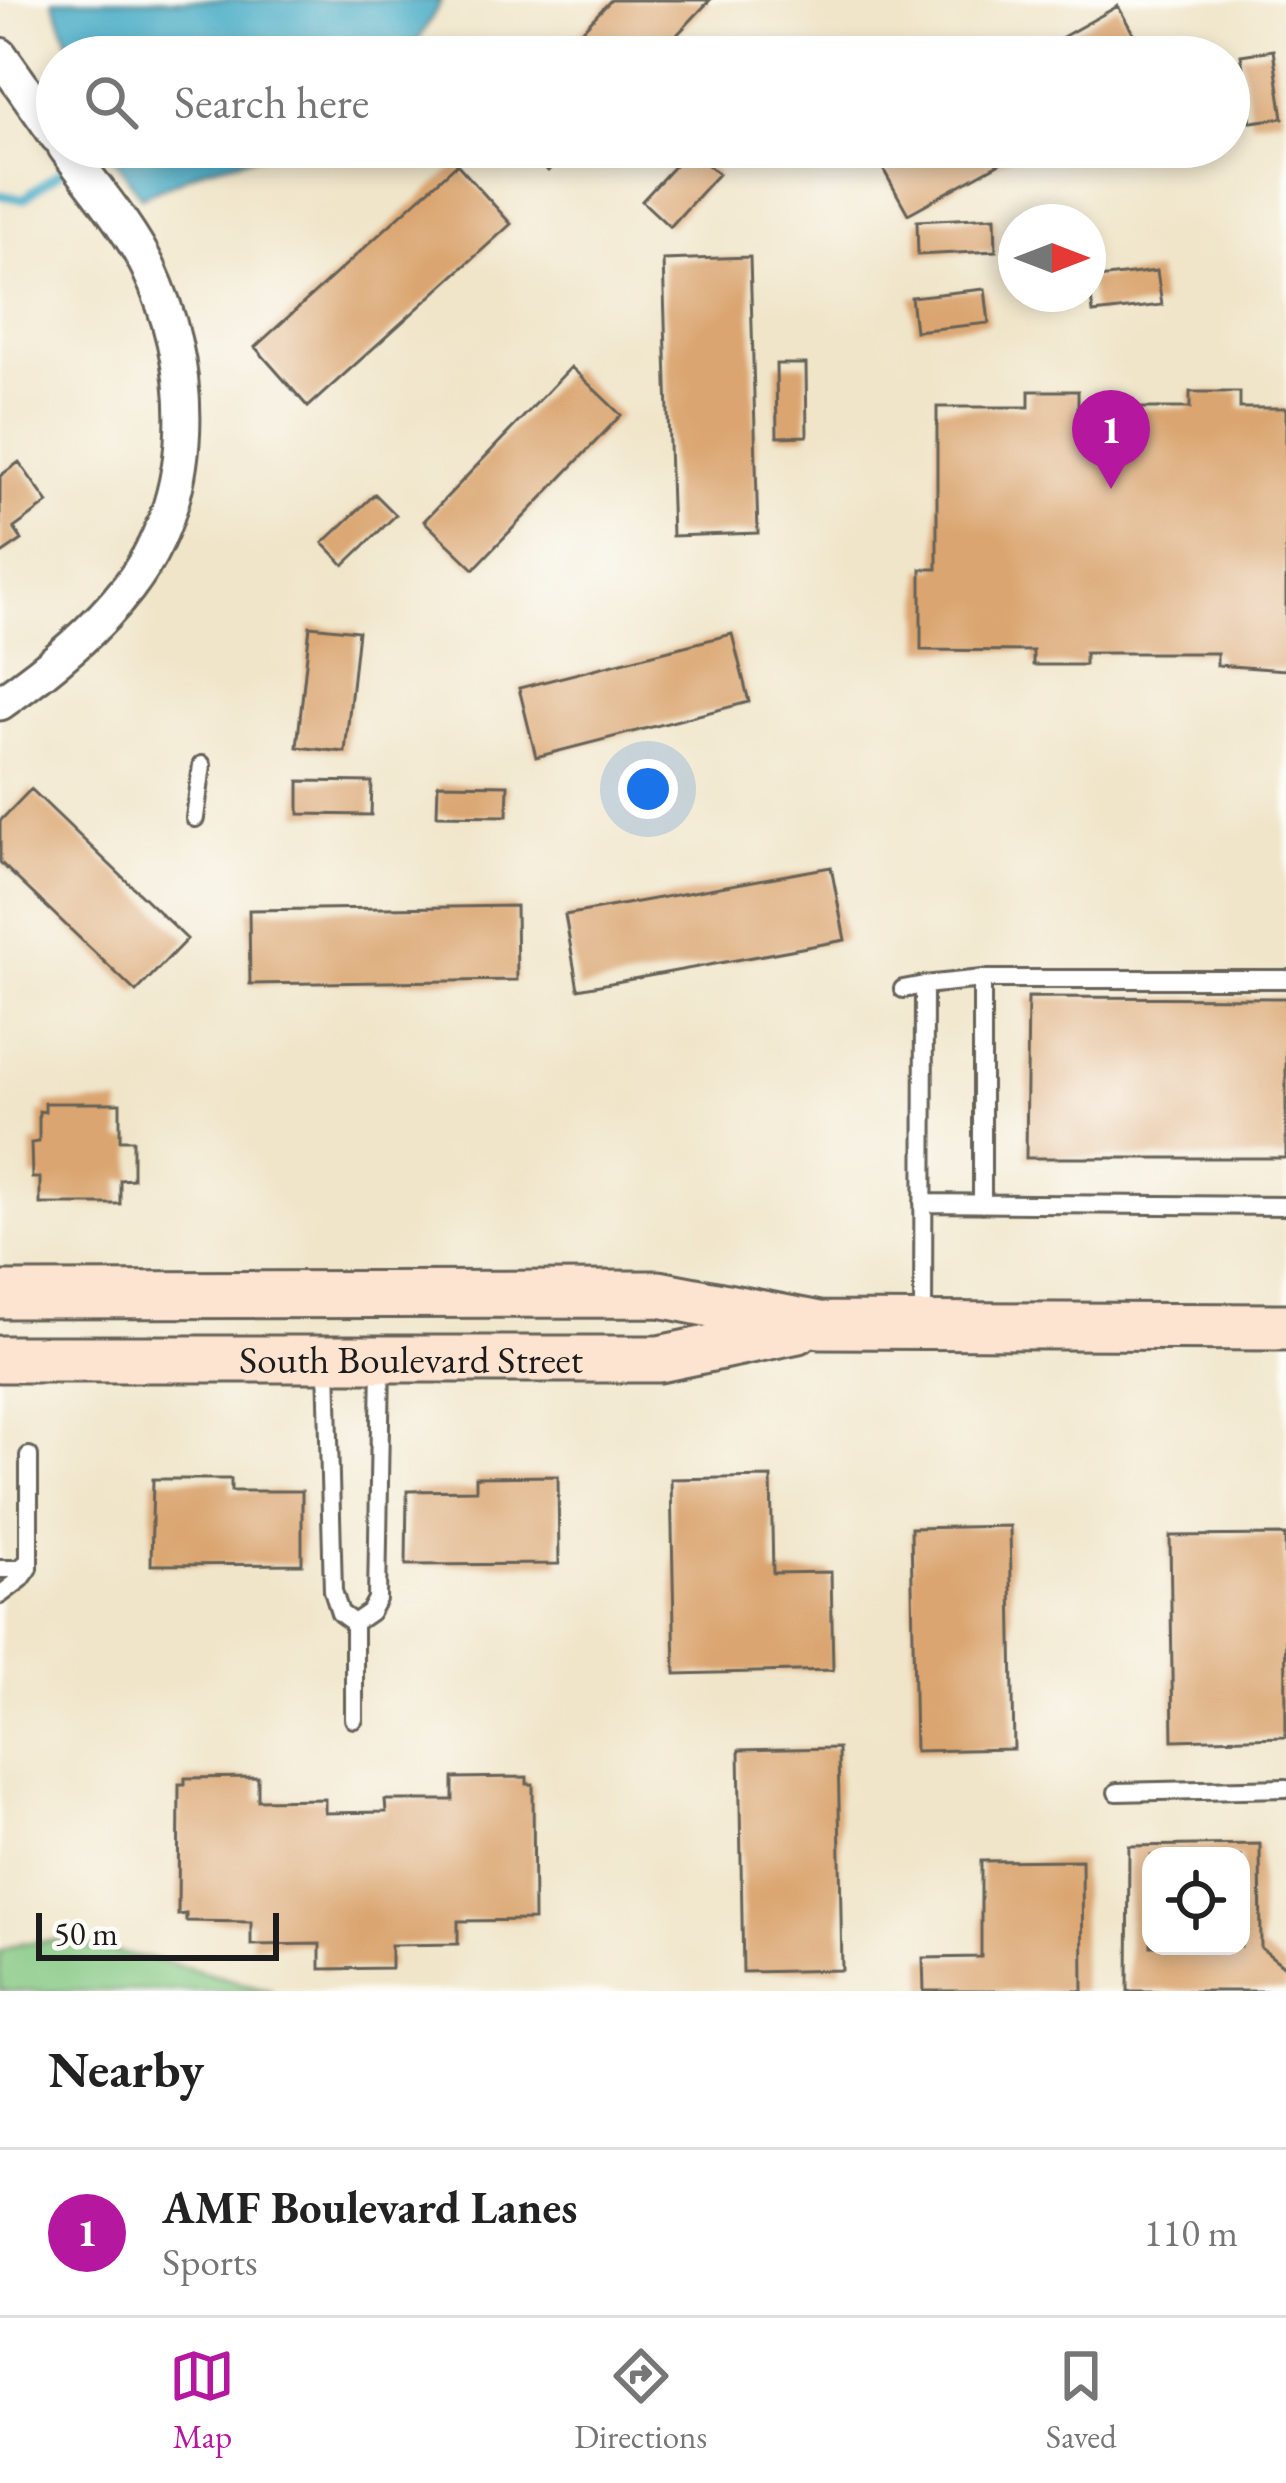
<!DOCTYPE html>
<html lang="en">
<head>
<meta charset="utf-8">
<style>
	:root { --surface:#fff; --page:#f6f6f6; --text:#222; --muted:#767676; --line:#e0e0e0; --accent:#b5179e }
	body { margin:0; font-family:"EB Garamond",serif; background:var(--page); color:var(--text) }
	.controls { position:absolute; right:36px; bottom:36px; display:grid; overflow:hidden; border-radius:24px; box-shadow:0 6px 18px #0003 }
	.controls button { width:108px; height:108px; display:grid; place-items:center; padding:0; border:0; border-bottom:3px solid var(--line); background:var(--surface); color:var(--text); font:60px sans-serif }
	.compass { position:absolute; left:998px; top:204px; width:108px; height:108px; border-radius:50%; background:var(--surface); box-shadow:0 6px 18px #0003; rotate:90deg }
	.scale { position:absolute; left:36px; bottom:30px; width:243px; box-sizing:border-box; padding-left:12px; border:6px solid #1c1c1c; border-top:0; font-size:33px; line-height:42px; white-space:nowrap; color:#1c1c1c; -webkit-text-stroke:9px #fdfcf7; paint-order:stroke }
	.you { position:absolute; left:648px; top:789px; width:42px; height:42px; margin:-30px; border:9px solid #fff; border-radius:50%; background:#1a73e8; box-shadow:0 0 0 18px #1a73e833 }
	.badge { display:grid; place-items:center; width:78px; height:78px; border-radius:50%; background:var(--accent); color:#fff; font-size:39px; font-weight:700 }
	.pin { position:absolute; translate:-50% -99px; filter:drop-shadow(0 3px 6px #0008) }
	.pin::after { content:''; position:absolute; top:63px; width:42px; height:36px; background:inherit; clip-path:polygon(0 0,100% 0,50% 100%) }
	.list { margin:0; padding:0; list-style:none }
	h2 { display:flex; justify-content:space-between; align-items:center; height:156px; margin:0; padding:0 48px; font-size:51px }
	h2 small { font-size:39px; font-weight:400; color:var(--muted) }
	.list li { display:grid; grid-template-columns:78px 1fr auto; gap:36px; align-items:center; box-sizing:border-box; height:168px; padding:0 48px; border-top:3px solid var(--line) }
	.list b { display:block; font-size:45px; white-space:nowrap }
	.list p { margin:0; font-size:39px; white-space:nowrap; color:var(--muted) }
	.list em { font-size:39px; font-style:normal; color:var(--muted) }
	.icon { flex:none; width:66px; height:66px; fill:none; stroke:currentColor; stroke-width:2; stroke-linecap:round; stroke-linejoin:round }
	.map { position:relative; flex:none; width:1286px; height:1991px; overflow:hidden }
	.search { position:absolute; background:var(--surface); box-shadow:0 6px 18px #0003; left:36px; right:36px; top:36px; height:132px; display:flex; align-items:center; gap:30px; box-sizing:border-box; padding:0 42px; border-radius:66px; color:var(--muted); font-size:45px }
	.sheet { height:324px; background:var(--surface) }
	nav { display:flex; justify-content:space-around; align-items:center; box-sizing:border-box; height:168px; border-top:3px solid var(--line); background:var(--surface); font-size:33px; color:var(--muted) }
	nav a { display:grid; justify-items:center; gap:6px }
	nav .on { color:var(--accent) }
	.map>svg:first-child { display:block }
	.green { fill:#84c882; stroke:#50724f; stroke-width:3 }
	.water { fill:#46abc5; stroke:#316470; stroke-width:3 }
	.lines { fill:none; stroke-linecap:round; stroke-linejoin:round }
	.stream { stroke:#46abc5; stroke-width:9 }
	.building { fill:#daa570; fill-rule:evenodd }
	.service-casing { stroke:#666259; stroke-width:22 }
	.minor-casing { stroke:#666259; stroke-width:39 }
	.secondary-casing { stroke:#666259; stroke-width:51 }
	.service { stroke:#fff; stroke-width:16 }
	.minor { stroke:#fff; stroke-width:33 }
	.secondary { stroke:#fde4d1; stroke-width:45 }
	.labels { text-anchor:middle; stroke-width:9; stroke-linejoin:round; paint-order:stroke }
	.street-label { font-size:39px; fill:#1c1c1c; stroke:#fdfcf7 }
</style>
</head>
<body>
<div class="map">
<svg width="1286" height="1991" viewBox="0 0 1286 1991">
	<rect width="100%" height="100%" fill="#fdfcf7"/>
	<filter id="ink" filterUnits="userSpaceOnUse"><feTurbulence type="fractalNoise" baseFrequency=".00833" numOctaves="2"/><feDisplacementMap in="SourceGraphic" scale="24" xChannelSelector="R" yChannelSelector="G"/><feConvolveMatrix kernelMatrix="1 2 1 2 8 2 1 2 1" color-interpolation-filters="sRGB"/></filter>
	<filter id="wash" filterUnits="userSpaceOnUse"><feTurbulence type="fractalNoise" baseFrequency=".004" numOctaves="4" result="noise"/><feDisplacementMap in="SourceGraphic" scale="48" xChannelSelector="R" yChannelSelector="G"/><feGaussianBlur stdDeviation="2.7" result="paint"/><feColorMatrix in="noise" values="0 0 0 0 0 0 0 0 0 0 0 0 0 0 0 0 0 1.4 0 .05"/><feComposite in="paint" operator="in"/></filter>
	<g filter="url(#wash)">
		<rect width="100%" height="100%" fill="#f0e5c9"/>
		<!-- green -->
		<path class="green" d="M56 1941 166 1962 272 1991H0V1951L21 1943Z"/>
		<!-- water -->
		<path class="water" d="M53 0H442L408 57H74Z
			M107 147H294L207 168 141 197Z"/>
		<g class="lines">
			<!-- stream -->
			<path class="stream" d="M0 195 23 199 95 147"/>
		</g>
		<g id="blocks">
			<!-- building -->
			<path class="building" d="M611 0H710L656 57H557Z
				M1118 6 1146 57H1027Z
				M1273 50 1283 118 1251 122 1241 55Z
				M523 147H571L548 171Z
				M871 147H1029L908 214Z
				M1141 147H1164L1165 154 1142 157Z
				M690 149 718 174 670 227 642 201Z
				M457 164 511 224 308 407 255 347Z
				M995 217 996 251 918 255 917 221Z
				M750 257 758 533 672 536 663 260Z
				M1157 271 1162 305 1093 313 1089 279Z
				M985 289 989 323 915 331 911 297Z
				M776 364H806L807 436 777 437Z
				M571 367 621 415 474 569 424 521Z
				M1029 391H1078V408H1190V392H1240V408H1286V670L1217 665V653H1085V665H1033V651L921 650V569H937V407H1029Z
				M19 462 48 503 14 528 22 540 0 555V476Z
				M375 494 396 515 344 565 323 543Z
				M310 626 358 631 345 752 297 747Z
				M732 634 749 702 536 757 519 688Z
				M299 781 372 782 371 815 299 814Z
				M438 784 508 785 507 816 437 815Z
				M31 789 187 939 136 992 0 862V821Z
				M831 867 845 940 578 989 565 915Z
				M516 906 517 980 250 984 249 910Z
				M1028 997 1286 998V1158H1026Z
				M45 1103H120V1140H133V1179L120 1180V1204H40V1178H32L31 1143 39 1142V1111L45 1112Z
				M558 1476 559 1564 406 1565 407 1491 476 1490V1477Z
				M771 1477 773 1573 831 1572 833 1670 675 1674 671 1479Z
				M153 1479H231V1491H302V1564L151 1565Z
				M1010 1526 1014 1749 915 1751 911 1528Z
				M1285 1535 1286 1737 1173 1740 1170 1536Z
				M838 1748 842 1970 743 1972 739 1750Z
				M258 1777V1800L325 1799V1813L386 1812 385 1800H453V1778L527 1777V1784H533L534 1920 458 1921V1944L391 1945V1968L320 1969V1944L251 1945V1922L186 1921V1914L178 1915 179 1784H185V1778Z
				M1260 1844 1261 1948 1286 1968V1991H1128L1129 1846ZM1151 1856H1241V1946H1151Z
				M1082 1860 1083 1991H924L923 1958 981 1957V1861Z"/>
		</g>
	</g>
	<g filter="url(#ink)">
		<use href="#blocks" fill-opacity="0" stroke="#666259" stroke-width="3"/>
		<g class="lines">
			<defs>
				<path id="service" d="M195 818 202 765
					M982 979V1204
					M903 989 924 985
					M923 1203 1286 1206
					M923 1324 924 985 982 979H1286
					M327 1363 333 1591 340 1613 354 1623
					M0 1569H19L29 1561
					M0 1595 21 1579 29 1568V1456
					M354 1623 370 1612 377 1599 381 1364
					M354 1623V1719
					M1117 1792 1286 1788"/>
				<path id="minor" d="M0 55 57 136
					M0 703C46 671 94 632 128 588 199 495 196 369 148 267 128 225 92 185 65 147"/>
				<g id="secondary">
					<path d="M0 1295 659 1294 820 1325 1286 1327"/>
					<path id="s1" d="M0 1359H659L798 1330"/>
				</g>
			</defs>
			<!-- service casing -->
			<use href="#service" class="service-casing"/>
			<!-- minor casing -->
			<use href="#minor" class="minor-casing"/>
			<!-- secondary casing -->
			<use href="#secondary" class="secondary-casing"/>
			<!-- service -->
			<use href="#service" class="service"/>
			<!-- minor -->
			<use href="#minor" class="minor"/>
			<!-- secondary -->
			<use href="#secondary" class="secondary"/>
		</g>
	</g>
	<g class="labels">
		<!-- street labels -->
		<g class="street-label">
			<text dy="14" stroke="none"><textPath href="#s1" startOffset="411">South Boulevard Street</textPath></text>
		</g>
	</g>
</svg>
<div class="controls">
<button><svg class="icon" aria-label="locate" viewBox="0 0 24 24"><circle cx="12" cy="12" r="6"/><path d="M12 2v4M12 18v4M2 12h4M18 12h4"/></svg></button>
</div>
<svg class="compass" viewBox="-18 -18 36 36"><path d="M0-13l5 13h-10z" fill="#e53935"/><path d="M0 13l5-13h-10z" fill="#767676"/></svg>
<div class="scale">50 m</div>
<div class="you"></div>
<div class="pin badge" style="left:1111px;top:489px">1</div>
<div class="search"><svg class="icon" aria-label="search" viewBox="0 0 24 24"><circle cx="10" cy="10" r="6"/><path d="M15 15l6 6"/></svg>Search here</div>
</div>
<section class="sheet">
<h2>Nearby<small></small></h2>
<ul class="list">
<li><span class="badge">1</span><div><b>AMF Boulevard Lanes</b><p>Sports</p></div><em>110 m</em></li>
</ul>
</section>
<nav>
<a class="on"><svg class="icon" aria-label="map" viewBox="0 0 24 24"><path d="M3 6l6-2 6 2 6-2v14l-6 2-6-2-6 2zM9 4v14M15 6v14"/></svg>Map</a>
<a><svg class="icon" aria-label="directions" viewBox="0 0 24 24"><path d="M12 3l9 9-9 9-9-9zM9 14v-3h6M13 9l2 2-2 2"/></svg>Directions</a>
<a><svg class="icon" aria-label="saved" viewBox="0 0 24 24"><path d="M7 4h10v16l-5-4-5 4z"/></svg>Saved</a>
</nav>
</body>
</html>
